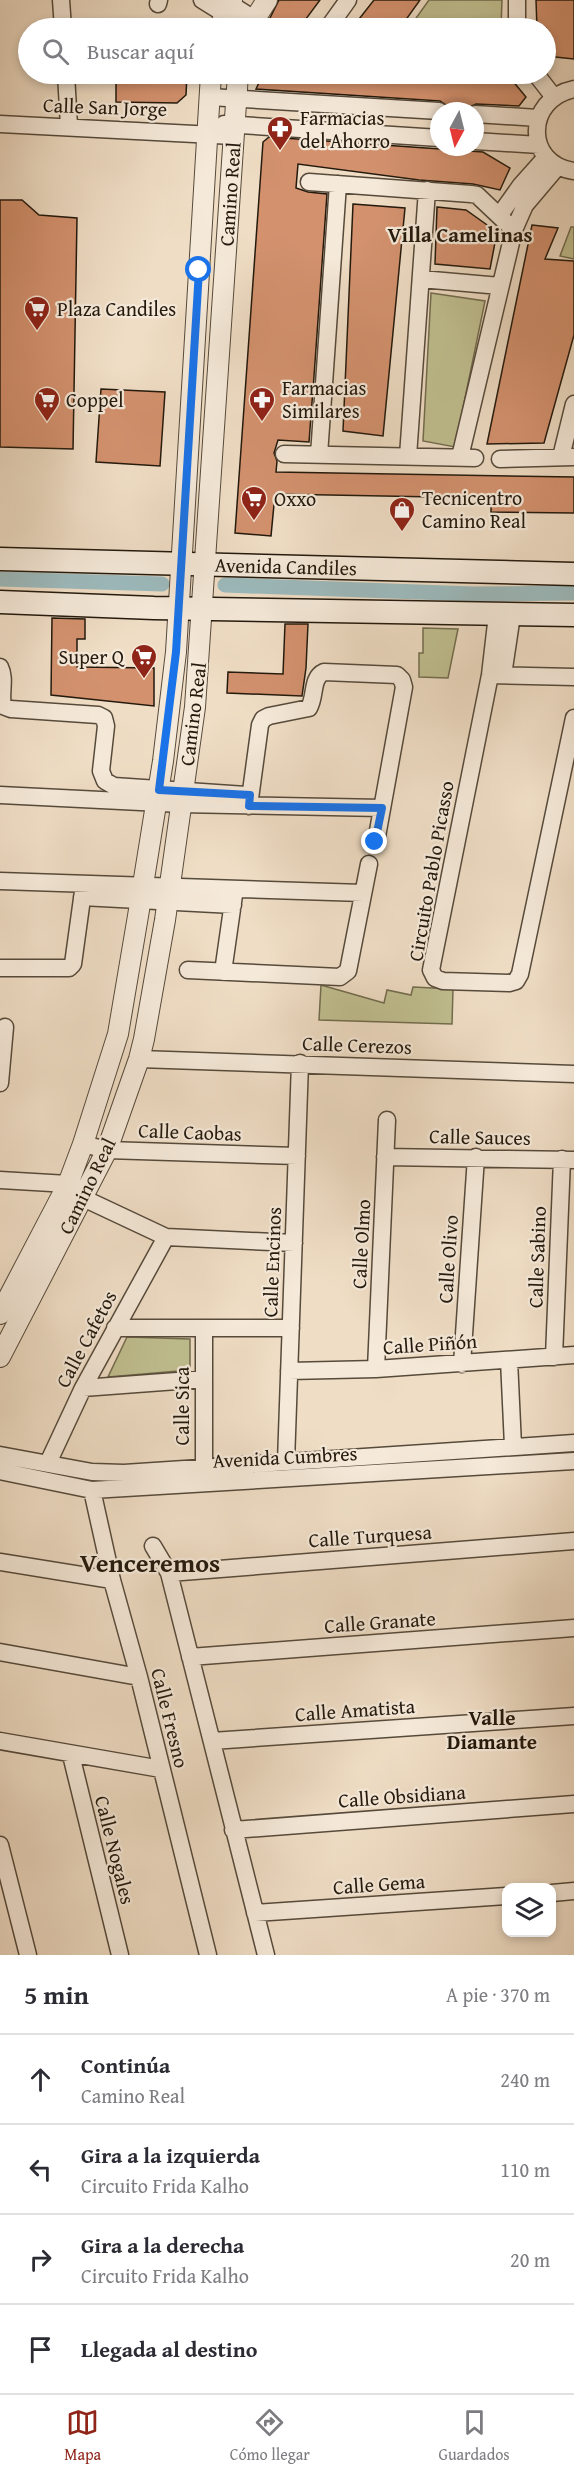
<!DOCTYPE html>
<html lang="es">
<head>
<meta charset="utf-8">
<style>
	:root { --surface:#fff; --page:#f2f2f3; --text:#2b2b33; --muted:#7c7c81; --line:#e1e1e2; --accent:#8f2418 }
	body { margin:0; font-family:"Gentium Book Plus",serif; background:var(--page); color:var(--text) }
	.controls { position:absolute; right:18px; bottom:18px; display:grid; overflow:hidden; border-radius:12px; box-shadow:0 3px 9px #0003 }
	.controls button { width:54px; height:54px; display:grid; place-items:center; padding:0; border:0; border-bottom:2px solid var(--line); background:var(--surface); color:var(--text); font:30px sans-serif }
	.compass { position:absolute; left:430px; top:102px; width:54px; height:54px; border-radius:50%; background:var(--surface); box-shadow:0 3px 9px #0003; rotate:187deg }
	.stop { position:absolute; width:18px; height:18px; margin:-14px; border:4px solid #1a73e8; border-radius:50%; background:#fff }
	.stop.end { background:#1a73e8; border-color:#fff; box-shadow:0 2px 6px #0008 }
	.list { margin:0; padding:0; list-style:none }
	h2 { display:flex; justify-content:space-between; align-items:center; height:78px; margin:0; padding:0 24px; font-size:26px }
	h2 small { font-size:20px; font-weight:400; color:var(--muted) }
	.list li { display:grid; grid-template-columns:39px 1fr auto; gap:18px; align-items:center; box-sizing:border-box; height:90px; padding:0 24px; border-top:2px solid var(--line) }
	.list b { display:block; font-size:22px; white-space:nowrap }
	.list p { margin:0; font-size:20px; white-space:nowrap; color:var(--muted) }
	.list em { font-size:20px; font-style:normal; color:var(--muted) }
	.icon { flex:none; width:33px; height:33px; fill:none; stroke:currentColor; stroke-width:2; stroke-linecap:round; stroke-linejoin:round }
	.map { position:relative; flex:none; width:574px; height:1955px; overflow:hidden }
	.search { position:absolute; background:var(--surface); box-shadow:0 3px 9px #0003; left:18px; right:18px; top:18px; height:66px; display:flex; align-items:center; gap:15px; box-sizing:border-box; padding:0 21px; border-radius:33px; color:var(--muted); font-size:22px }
	.sheet { height:438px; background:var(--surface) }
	nav { display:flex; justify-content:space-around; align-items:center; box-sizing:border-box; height:84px; border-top:2px solid var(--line); background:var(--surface); font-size:16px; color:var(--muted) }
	nav a { display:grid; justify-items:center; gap:3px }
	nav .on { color:var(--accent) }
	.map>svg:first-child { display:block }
	.green { fill:#c0bf90; stroke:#726c4e; stroke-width:1.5 }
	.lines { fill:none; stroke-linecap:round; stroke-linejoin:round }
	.canal { stroke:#9cbabd; stroke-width:15 }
	.building { fill:#d3916e; stroke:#23190d; stroke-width:1.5 }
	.minor-casing { stroke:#564a3b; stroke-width:19 }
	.tertiary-casing { stroke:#564a3b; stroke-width:22 }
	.secondary-casing { stroke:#23190d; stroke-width:25 }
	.minor { stroke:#f5e9d9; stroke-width:16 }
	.tertiary { stroke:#f5e9d9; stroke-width:20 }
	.secondary { stroke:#f5e9d9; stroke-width:22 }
	.route { stroke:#1a73e8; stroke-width:8 }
	.labels { text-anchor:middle; stroke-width:4.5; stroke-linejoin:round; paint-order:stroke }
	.street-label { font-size:20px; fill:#23190d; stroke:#f5e9d9 }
	.poi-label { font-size:20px; fill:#23190d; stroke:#f5e9d9; text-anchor:start }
	.neighbourhood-label { font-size:21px; font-weight:bold; fill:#23190d; stroke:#f5e9d9 }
	.district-label { font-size:26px; font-weight:bold; fill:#23190d; stroke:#f5e9d9 }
</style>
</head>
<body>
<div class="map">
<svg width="574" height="1955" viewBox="0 0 574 1955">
	<rect width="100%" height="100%" fill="#efddc5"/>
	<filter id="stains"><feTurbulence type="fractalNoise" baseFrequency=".00333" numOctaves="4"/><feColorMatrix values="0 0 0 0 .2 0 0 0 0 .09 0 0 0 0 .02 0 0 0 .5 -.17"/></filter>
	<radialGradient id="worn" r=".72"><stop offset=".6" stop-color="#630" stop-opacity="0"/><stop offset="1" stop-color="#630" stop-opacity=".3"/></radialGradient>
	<!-- green -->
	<path class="green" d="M429 0H502L501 28H409Z
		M571 227H574V259L560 256Z
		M431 293 485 301 455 447 423 441Z
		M423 628 458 629 448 678 419 677V653H423Z
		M321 985 384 1003 387 990 411 995 413 987 453 989 452 1024 319 1020Z
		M127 1337 190 1339V1370L108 1377Z"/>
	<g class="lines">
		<!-- canal -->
		<path class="canal" d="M0 579 162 584
			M225 585 473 594 574 593"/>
	</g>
	<!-- building -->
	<path class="building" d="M279 0H320L300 27 269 20Z
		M374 0H420L400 28H352Z
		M536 0H574V59L546 56V28H537Z
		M116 74H187L186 95 177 103 116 102Z
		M263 74H507L526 97 519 106 476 104 466 109 449 107 440 101 256 89Z
		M269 137 483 152 510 168 500 190 473 184 419 180 298 164 296 188 308 192 327 194 314 376 309 442 278 440 274 453 277 461 276 472 574 477V513L491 512V498L275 494 271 536 235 533 263 142Z
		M0 200H22L39 215 77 218 73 449 0 447Z
		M353 204 405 208 383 436 343 431Z
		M437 207 466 210 497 232 490 269 435 264Z
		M532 225 558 228 545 259 574 261V335L544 443 487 444Z
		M101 389 165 392 160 466 96 462Z
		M52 618 85 619V639H77V667L154 668V706L51 695Z
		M285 624H308L306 668 302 696 227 693 228 672 283 674Z"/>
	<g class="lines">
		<defs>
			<path id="minor" d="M61 0 63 28
				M202 0 247 28
				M224 0 254 19
				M158 4 159 0
				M328 28 348 0
				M517 28V0
				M66 74 69 126
				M536 74 553 96
				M574 89C525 99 524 164 574 171
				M210 97 439 111
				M475 114 538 118
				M0 124 233 136
				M224 124 439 138
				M475 141 539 145
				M309 182 471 194 477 195 514 230
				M499 216 521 185 546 157
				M421 279 500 286
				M284 454 475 458
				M319 455 338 184
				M408 456 427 190
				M460 457 514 230 525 205 558 166
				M561 457 574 404
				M500 459 574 457
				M497 615 490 675 431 970 435 978 443 981 509 983 516 981 520 974 574 718
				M0 667C6 679 0 693 3 706L11 709 98 715 104 718 106 726 101 771 105 781 114 786 246 795
				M490 675 574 677
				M503 675 512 615
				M0 795 181 804 382 808
				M249 806 260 725 263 719 269 716 309 708C316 696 311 678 324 672L397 675 402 680 404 687 376 842
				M0 881 363 893
				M82 897 233 905
				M0 968H69L73 964 84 884
				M188 970 340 977 348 971 369 864
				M223 972 234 895
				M139 1059 574 1074
				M0 1083 5 1027
				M83 1144 107 1150 297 1156
				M385 1157 574 1160
				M0 1180 68 1184
				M83 1198 166 1237 294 1243
				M115 1328H291
				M204 1329V1476
				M554 1357 562 1159
				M509 1360 513 1446
				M462 1364 476 1157
				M376 1369 387 1120
				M289 1371 376 1369 574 1355
				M83 1388 204 1379
				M0 1455 92 1472 124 1473 574 1443
				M286 1462 300 1063
				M48 1463 83 1388 166 1237
				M0 1471 92 1490 574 1461
				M92 1490 112 1580 139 1677 208 1955
				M153 1546 169 1573 266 1955
				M0 1562 112 1580
				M169 1573 574 1541
				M0 1652 139 1677
				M190 1657 574 1628
				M0 1741 161 1769
				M212 1741 574 1716
				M71 1755 120 1955
				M233 1830 574 1804
				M0 1845 28 1955
				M552 1893 574 1891
				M255 1913 506 1896"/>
			<path id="tertiary" d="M219 28 232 0
				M249 28 267 0
				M0 1314 68 1184 83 1144 118 1034 138 916 163 761 176 652 211 74
				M0 1357 107 1150 139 1059 144 1039 165 920 195 707 238 74"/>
			<g id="secondary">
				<path id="s1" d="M0 559 574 574"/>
				<path d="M0 602 154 608 574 615"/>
			</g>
		</defs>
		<!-- minor casing -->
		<use href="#minor" class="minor-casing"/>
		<!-- tertiary casing -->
		<use href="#tertiary" class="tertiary-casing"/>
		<!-- secondary casing -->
		<use href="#secondary" class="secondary-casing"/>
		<!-- minor -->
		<use href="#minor" class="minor"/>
		<!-- tertiary -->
		<use href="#tertiary" class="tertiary"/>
		<!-- secondary -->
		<use href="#secondary" class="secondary"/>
	</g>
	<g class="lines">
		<!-- route -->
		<path class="route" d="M199 270 176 652 159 790 250 795 249 806 382 808 375 842"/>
	</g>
	<!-- icons -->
	<defs>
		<symbol id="pharmacy-pin" viewBox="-11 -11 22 30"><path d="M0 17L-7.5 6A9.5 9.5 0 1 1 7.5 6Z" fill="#8f2418" stroke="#f5e9d9"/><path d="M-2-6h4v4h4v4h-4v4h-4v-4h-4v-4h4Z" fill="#fff"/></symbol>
		<symbol id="supermarket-pin" viewBox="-11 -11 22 30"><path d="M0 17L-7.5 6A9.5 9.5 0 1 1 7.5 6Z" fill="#8f2418" stroke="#f5e9d9"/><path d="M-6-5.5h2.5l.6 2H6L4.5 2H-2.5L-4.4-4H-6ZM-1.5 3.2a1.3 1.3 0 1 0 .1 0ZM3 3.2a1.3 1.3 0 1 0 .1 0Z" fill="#fff"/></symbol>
		<symbol id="shop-pin" viewBox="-11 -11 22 30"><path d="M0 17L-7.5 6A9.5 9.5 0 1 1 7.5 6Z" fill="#8f2418" stroke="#f5e9d9"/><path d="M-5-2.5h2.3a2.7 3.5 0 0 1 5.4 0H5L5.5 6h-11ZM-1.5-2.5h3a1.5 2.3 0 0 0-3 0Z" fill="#fff"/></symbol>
	</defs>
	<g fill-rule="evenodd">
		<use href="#pharmacy-pin" x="265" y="114" width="30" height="40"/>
		<use href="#supermarket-pin" x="22" y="294" width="30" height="40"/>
		<use href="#supermarket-pin" x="32" y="385" width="30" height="40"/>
		<use href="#pharmacy-pin" x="247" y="385" width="30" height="40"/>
		<use href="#supermarket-pin" x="239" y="484" width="30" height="40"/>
		<use href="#shop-pin" x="387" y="495" width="30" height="40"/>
		<use href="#supermarket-pin" x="129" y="642" width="30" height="40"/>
	</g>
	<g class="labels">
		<!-- street labels -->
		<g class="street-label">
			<text transform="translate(105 107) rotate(2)" y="7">Calle San Jorge</text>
			<text transform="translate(230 194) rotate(-86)" y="7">Camino Real</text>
			<text dy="7" stroke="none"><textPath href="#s1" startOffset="286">Avenida Candiles</textPath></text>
			<text transform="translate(193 714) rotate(-83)" y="7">Camino Real</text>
			<text transform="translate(431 871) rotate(-80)" y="7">Circuito Pablo Picasso</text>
			<text transform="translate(357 1045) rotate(2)" y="7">Calle Cerezos</text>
			<text transform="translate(190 1132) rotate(2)" y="7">Calle Caobas</text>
			<text transform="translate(480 1137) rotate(1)" y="7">Calle Sauces</text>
			<text transform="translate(87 1186) rotate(-64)" y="7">Camino Real</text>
			<text transform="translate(361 1244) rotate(-87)" y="7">Calle Olmo</text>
			<text transform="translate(537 1257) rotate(-88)" y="7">Calle Sabino</text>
			<text transform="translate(448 1259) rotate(-86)" y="7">Calle Olivo</text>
			<text transform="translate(272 1262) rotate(-88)" y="7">Calle Encinos</text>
			<text transform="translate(86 1339) rotate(-62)" y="7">Calle Cafetos</text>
			<text transform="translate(430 1344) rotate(-4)" y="7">Calle Piñón</text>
			<text transform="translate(182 1406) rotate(-90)" y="7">Calle Sica</text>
			<text transform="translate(285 1457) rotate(-3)" y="7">Avenida Cumbres</text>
			<text transform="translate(370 1536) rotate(-4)" y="7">Calle Turquesa</text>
			<text transform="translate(380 1622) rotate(-4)" y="7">Calle Granate</text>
			<text transform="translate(355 1710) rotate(-4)" y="7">Calle Amatista</text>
			<text transform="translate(170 1718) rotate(76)" y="7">Calle Fresno</text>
			<text transform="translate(402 1796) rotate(-4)" y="7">Calle Obsidiana</text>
			<text transform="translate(115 1850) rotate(76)" y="7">Calle Nogales</text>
			<text transform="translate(379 1884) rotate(-4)" y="7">Calle Gema</text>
		</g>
		<!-- poi labels -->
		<g class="poi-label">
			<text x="300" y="125">Farmacias<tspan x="300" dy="23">del Ahorro</tspan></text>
			<text x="57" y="316">Plaza Candiles</text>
			<text x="282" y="395">Farmacias<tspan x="282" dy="23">Similares</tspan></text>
			<text x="66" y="407">Coppel</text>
			<text x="422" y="505">Tecnicentro<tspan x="422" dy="23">Camino Real</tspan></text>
			<text x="274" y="506">Oxxo</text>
			<text x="124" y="664" text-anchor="end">Super Q</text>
		</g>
		<!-- neighbourhood labels -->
		<g class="neighbourhood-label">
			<text x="460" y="242">Villa Camelinas</text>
			<text x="492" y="1725">Valle<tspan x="492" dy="24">Diamante</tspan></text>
		</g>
		<!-- district labels -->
		<g class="district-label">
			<text x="150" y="1572">Venceremos</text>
		</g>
	</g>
	<rect width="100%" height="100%" filter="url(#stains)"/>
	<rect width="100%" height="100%" fill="url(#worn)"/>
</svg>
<div class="controls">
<button><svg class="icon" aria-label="layers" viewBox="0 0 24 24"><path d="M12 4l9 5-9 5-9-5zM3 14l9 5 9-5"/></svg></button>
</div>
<svg class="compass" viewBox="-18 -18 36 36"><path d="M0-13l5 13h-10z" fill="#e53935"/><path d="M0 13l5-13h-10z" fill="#7c7c81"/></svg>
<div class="stop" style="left:199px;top:270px"></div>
<div class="stop end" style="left:375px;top:842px"></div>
<div class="search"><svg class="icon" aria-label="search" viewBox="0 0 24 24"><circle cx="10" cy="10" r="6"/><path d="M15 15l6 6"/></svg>Buscar aquí</div>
</div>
<section class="sheet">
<h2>5 min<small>A pie · 370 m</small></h2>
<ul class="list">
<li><svg class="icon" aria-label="ahead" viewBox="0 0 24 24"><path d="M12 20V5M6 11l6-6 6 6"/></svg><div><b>Continúa</b><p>Camino Real</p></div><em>240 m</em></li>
<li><svg class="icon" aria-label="left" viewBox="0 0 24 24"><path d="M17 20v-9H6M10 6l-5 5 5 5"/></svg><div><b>Gira a la izquierda</b><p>Circuito Frida Kalho</p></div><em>110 m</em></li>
<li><svg class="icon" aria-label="right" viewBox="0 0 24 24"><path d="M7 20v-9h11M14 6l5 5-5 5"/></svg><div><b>Gira a la derecha</b><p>Circuito Frida Kalho</p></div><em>20 m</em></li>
<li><svg class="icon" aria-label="arrive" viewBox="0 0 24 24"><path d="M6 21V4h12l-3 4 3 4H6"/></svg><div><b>Llegada al destino</b></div></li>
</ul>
</section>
<nav>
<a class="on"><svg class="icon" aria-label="map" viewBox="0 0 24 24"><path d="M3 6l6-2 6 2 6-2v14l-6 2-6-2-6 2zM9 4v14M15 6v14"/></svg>Mapa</a>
<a><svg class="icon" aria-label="directions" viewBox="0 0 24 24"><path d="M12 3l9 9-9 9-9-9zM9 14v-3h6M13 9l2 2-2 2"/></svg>Cómo llegar</a>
<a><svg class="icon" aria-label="saved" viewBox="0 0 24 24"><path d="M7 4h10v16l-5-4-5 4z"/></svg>Guardados</a>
</nav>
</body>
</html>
